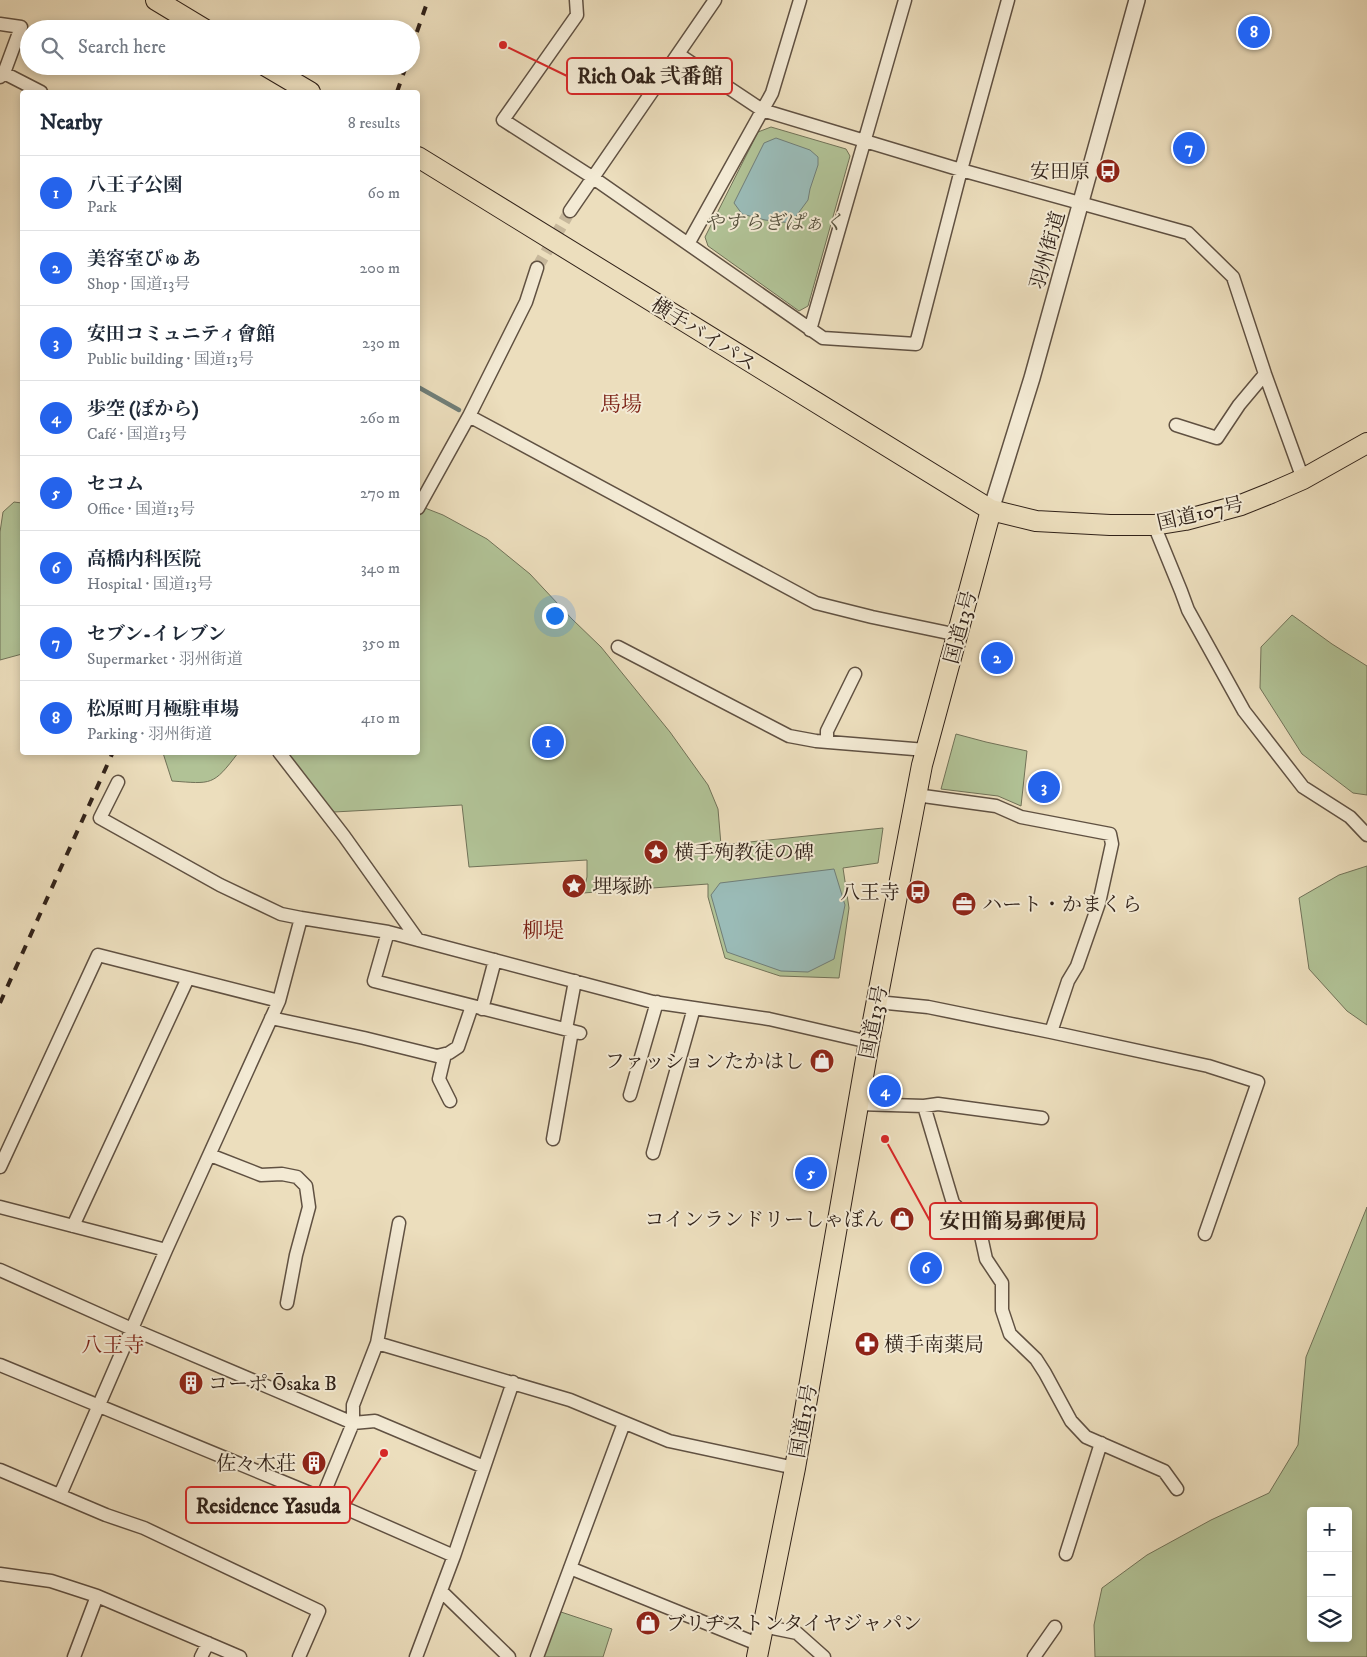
<!DOCTYPE html>
<html lang="en">
<head>
<meta charset="utf-8">
<style>
	:root { --surface:#fff; --page:#f2f2f3; --text:#1f2937; --muted:#747a83; --line:#e0e1e3; --accent:#2563eb }
	body { margin:0; font-family:"IM FELL DW Pica","Noto Serif JP",serif; background:var(--page); color:var(--text) }
	.controls { position:absolute; right:15px; bottom:15px; display:grid; overflow:hidden; border-radius:5px; box-shadow:0 2px 8px #0003 }
	.controls button { width:45px; height:45px; display:grid; place-items:center; padding:0; border:0; border-bottom:1px solid var(--line); background:var(--surface); color:var(--text); font:25px sans-serif }
	.you { position:absolute; left:554px; top:615px; width:18px; height:18px; margin:-12px; border:4px solid #fff; border-radius:50%; background:#1a73e8; box-shadow:0 0 0 8px #1a73e833 }
	.badge { display:grid; place-items:center; width:32px; height:32px; border-radius:50%; background:var(--accent); color:#fff; font-size:16px; font-weight:700 }
	.pin { position:absolute; translate:-50% -50%; border:2px solid #fff; box-shadow:0 1px 5px #0006 }
	.list { margin:0; padding:0; list-style:none }
	h2 { display:flex; justify-content:space-between; align-items:center; height:65px; margin:0; padding:0 20px; font-size:21px }
	h2 small { font-size:16px; font-weight:400; color:var(--muted) }
	.list li { display:grid; grid-template-columns:32px 1fr auto; gap:15px; align-items:center; box-sizing:border-box; height:75px; padding:0 20px; border-top:1px solid var(--line) }
	.list b { display:block; font-size:19px; white-space:nowrap }
	.list p { margin:0; font-size:16px; white-space:nowrap; color:var(--muted) }
	.list em { font-size:16px; font-style:normal; color:var(--muted) }
	.icon { flex:none; width:28px; height:28px; fill:none; stroke:currentColor; stroke-width:2; stroke-linecap:round; stroke-linejoin:round }
	.map { position:relative; flex:none; width:1367px; height:1657px; overflow:hidden }
	.search { position:absolute; background:var(--surface); box-shadow:0 2px 8px #0003; left:20px; top:20px; width:400px; height:55px; display:flex; align-items:center; gap:12px; box-sizing:border-box; padding:0 18px; border-radius:28px; color:var(--muted); font-size:19px }
	.panel { position:absolute; background:var(--surface); box-shadow:0 2px 8px #0003; left:20px; top:90px; width:400px; height:665px; border-radius:5px }
	.map>svg:first-child { display:block }
	.green { fill:#b1c296; stroke:#717258; fill-rule:evenodd }
	.water { fill:#9abbb7; stroke:#707e78 }
	.lines { fill:none; stroke-linecap:round; stroke-linejoin:round }
	.stream { stroke:#707e78; stroke-width:4.5 }
	.minor-tunnel { stroke:#c7b89c; stroke-width:12; stroke-dasharray:12 6; stroke-linecap:butt }
	.minor-casing { stroke:#605142; stroke-width:15 }
	.tertiary-casing { stroke:#605142; stroke-width:18 }
	.trunk-casing { stroke:#312219; stroke-width:22 }
	.minor { stroke:#f3ead4; stroke-width:12 }
	.tertiary { stroke:#f3ead4; stroke-width:15 }
	.trunk { stroke:#ecdebd; stroke-width:20 }
	.rail { stroke:#312219; stroke-width:4; stroke-dasharray:9 9; stroke-linecap:butt }
	.labels { text-anchor:middle; stroke-width:4; stroke-linejoin:round; paint-order:stroke }
	.poi-label { font-size:20px; fill:#312219; stroke:#f3ead4; text-anchor:start }
	.park-label { font-size:20px; font-style:italic; fill:#57523e; stroke:#f3ead4 }
	.street-label { font-size:20px; fill:#312219; stroke:#f3ead4 }
	.neighbourhood-label { font-size:21px; fill:#7a1f14; stroke:#f3ead4 }
	.leader { fill:none; stroke:#d62828; stroke-width:2 }
	.callout-dot { fill:#d62828; stroke:#f3ead4; stroke-width:2 }
	.callout { fill:#f3ead4; stroke:#d62828; stroke-width:2 }
	.callout-label { font-size:21px; text-anchor:middle; font-weight:bold; fill:#312219 }
</style>
</head>
<body>
<div class="map">
<svg width="1367" height="1657" viewBox="0 0 1367 1657">
	<rect width="100%" height="100%" fill="#ecdebd"/>
	<filter id="stains"><feTurbulence type="fractalNoise" baseFrequency=".004" numOctaves="4"/><feColorMatrix values="0 0 0 0 .2 0 0 0 0 .09 0 0 0 0 .02 0 0 0 .5 -.17"/></filter>
	<radialGradient id="worn" r=".72"><stop offset=".6" stop-color="#630" stop-opacity="0"/><stop offset="1" stop-color="#630" stop-opacity=".3"/></radialGradient>
	<!-- green -->
	<path class="green" d="M771 127 846 149 850 156 808 306 799 311 708 246 705 237 758 132Z
		M14 502 22 503V654L0 660V532L3 512Z
		M425 508 443 515 487 539 530 574 572 619 601 647 670 732 708 785 718 809 721 845 883 828 878 863 843 868 849 908 839 978 780 976 725 958 708 897V884L583 893 587 877V860L469 867 462 805 334 812 285 753 418 752V516Z
		M1292 615 1332 644 1367 666V795L1353 793 1302 754 1260 688 1261 647Z
		M956 734 986 742 1027 751 1021 806 998 796 941 789Z
		M163 753V752L238 753C213 786 212 784 172 781Z
		M1367 866V1025L1347 1011 1309 969 1299 898 1339 875Z
		M1367 1207V1657H1095L1094 1625 1102 1588 1147 1555 1211 1520 1269 1493 1298 1445 1306 1357ZM1311 1511H1348V1638H1311Z
		M561 1612 612 1629 603 1657H542Z"/>
	<!-- water -->
	<path class="water" d="M776 138 810 150 818 157V165L810 189 808 200 791 223 765 220 742 214 734 203 764 143Z
		M834 869 845 905 834 959 808 972 781 971 727 952 711 895 720 883Z"/>
	<g class="lines">
		<!-- stream -->
		<path class="stream" d="M418 387 459 410"/>
		<!-- minor-tunnel -->
		<path class="minor-tunnel" d="M537 268 570 211"/>
		<defs>
			<path id="minor" d="M576 0 577 15 503 120 592 177 823 338 916 344 961 170 1008 0
				M0 24 21 27 4 73 0 77
				M678 54 762 110 961 170 1188 233 1233 277 1265 374 1303 479
				M4 73 41 92
				M570 211 715 0
				M688 244 772 93 800 0
				M810 330 905 0
				M469 416 816 603 872 617 958 635
				M1176 425 1217 438 1239 405 1265 374
				M418 508 469 416 526 302 537 268
				M1154 525 1181 591 1188 610 1244 711 1303 787 1350 817 1367 835
				M618 647 789 736 816 741 926 750
				M827 742V731L855 674
				M279 752 344 836 418 940
				M118 782 100 818 220 885 281 914 301 918
				M916 795 996 806 1021 817 1110 834 1112 844 1099 903 1077 966 1068 981 1051 1032
				M388 932 374 981 580 1033
				M877 1002 928 1007 1051 1032 1208 1066 1258 1082 1205 1234
				M482 1009 495 960
				M271 1018 364 1038 437 1056 449 1053 458 1047 472 1006
				M566 1029 575 981
				M445 1054 439 1079 450 1101
				M630 1095 657 1002
				M858 1104 924 1106 938 1104 1042 1118
				M924 1106 953 1203 971 1222 981 1236 986 1259 1002 1283V1310L1010 1334 1036 1359 1045 1373 1071 1421 1086 1437 1164 1471 1177 1489
				M553 1139 572 1031
				M653 1153 694 1008
				M210 1155 261 1175 282 1174 297 1177 306 1186 309 1207 296 1255 287 1303
				M0 1167 98 955 279 1001
				M0 1207 166 1250
				M73 1226 188 978
				M0 1270 132 1329 353 1423 375 1421 484 1467
				M377 1343 570 1400 669 1441 795 1468
				M0 1365 322 1498 454 1556
				M0 1470 106 1515 144 1528 319 1611 299 1657
				M60 1495 166 1250 279 1001 301 918 388 932 653 1002 769 1019 869 1042
				M322 1498 353 1423V1405L377 1343 399 1223
				M1066 1554 1101 1443
				M570 1568 760 1645
				M0 1574 51 1581 97 1596 240 1657
				M441 1591 509 1657
				M763 1626 797 1633 824 1657
				M74 1657 97 1596
				M201 1657 208 1643
				M416 1657 454 1556 513 1382
				M537 1657 624 1423
				M1034 1657 1055 1627"/>
			<path id="tertiary" d="M991 510 1032 378 1137 0"/>
			<path id="trunk" d="M156 0 204 29
				M266 66 310 92
				M418 157 991 510 1036 521 1110 525H1154L1185 520 1241 505 1271 493 1303 479 1367 443
				M757 1657 795 1468 869 1042 922 765 991 510"/>
		</defs>
		<!-- minor casing -->
		<use href="#minor" class="minor-casing"/>
		<!-- tertiary casing -->
		<use href="#tertiary" class="tertiary-casing"/>
		<!-- trunk casing -->
		<use href="#trunk" class="trunk-casing"/>
		<!-- minor -->
		<use href="#minor" class="minor"/>
		<!-- tertiary -->
		<use href="#tertiary" class="tertiary"/>
		<!-- trunk -->
		<use href="#trunk" class="trunk"/>
		<!-- rail -->
		<path class="rail" d="M411 49 428 0
			M397 92 406 66
			M0 1003 113 752"/>
	</g>
	<!-- icons -->
	<defs>
		<symbol id="bus-disc" viewBox="-11 -11 22 22"><circle r="9.5" fill="#8f2418" stroke="#f3ead4"/><path d="M-5-6H5V4H4V6H2V4H-2V6H-4V4H-5ZM-3.5-4V0h7V-4ZM-3.5 1.2v1.5H-2V1.2ZM2 1.2v1.5H3.5V1.2Z" fill="#fff"/></symbol>
		<symbol id="sight-disc" viewBox="-11 -11 22 22"><circle r="9.5" fill="#8f2418" stroke="#f3ead4"/><path d="M0-6L1.8-2.2L6-1.7L2.9 1.2L3.7 5.4L0 3.3L-3.7 5.4L-2.9 1.2L-6-1.7L-1.8-2.2Z" fill="#fff"/></symbol>
		<symbol id="office-disc" viewBox="-11 -11 22 22"><circle r="9.5" fill="#8f2418" stroke="#f3ead4"/><path d="M-6-3h4V-5.5h4V-3h4V5H-6ZM-1-4.5V-3h2v-1.5ZM-6 0V1H6V0Z" fill="#fff"/></symbol>
		<symbol id="shop-disc" viewBox="-11 -11 22 22"><circle r="9.5" fill="#8f2418" stroke="#f3ead4"/><path d="M-5-2.5h2.3a2.7 3.5 0 0 1 5.4 0H5L5.5 6h-11ZM-1.5-2.5h3a1.5 2.3 0 0 0-3 0Z" fill="#fff"/></symbol>
		<symbol id="pharmacy-disc" viewBox="-11 -11 22 22"><circle r="9.5" fill="#8f2418" stroke="#f3ead4"/><path d="M-2-6h4v4h4v4h-4v4h-4v-4h-4v-4h4Z" fill="#fff"/></symbol>
		<symbol id="building-disc" viewBox="-11 -11 22 22"><circle r="9.5" fill="#8f2418" stroke="#f3ead4"/><path d="M-4-6H4V6H1V3H-1V6H-4ZM-2.5-4.3h1.7v1.8h-1.7ZM.8-4.3h1.7v1.8H.8ZM-2.5-1h1.7V.8h-1.7ZM.8-1h1.7V.8H.8Z" fill="#fff"/></symbol>
	</defs>
	<g fill-rule="evenodd">
		<use href="#bus-disc" x="1094" y="157" width="28" height="28"/>
		<use href="#sight-disc" x="642" y="838" width="28" height="28"/>
		<use href="#sight-disc" x="560" y="872" width="28" height="28"/>
		<use href="#bus-disc" x="904" y="878" width="28" height="28"/>
		<use href="#office-disc" x="950" y="890" width="28" height="28"/>
		<use href="#shop-disc" x="808" y="1047" width="28" height="28"/>
		<use href="#shop-disc" x="888" y="1205" width="28" height="28"/>
		<use href="#pharmacy-disc" x="853" y="1330" width="28" height="28"/>
		<use href="#building-disc" x="177" y="1369" width="28" height="28"/>
		<use href="#building-disc" x="300" y="1449" width="28" height="28"/>
		<use href="#shop-disc" x="634" y="1609" width="28" height="28"/>
	</g>
	<g class="labels">
		<!-- poi labels -->
		<g class="poi-label">
			<text x="1090" y="178" text-anchor="end">安田原</text>
			<text x="674" y="859">横手殉教徒の碑</text>
			<text x="592" y="893">埋塚跡</text>
			<text x="900" y="899" text-anchor="end">八王寺</text>
			<text x="982" y="911">ハート・かまくら</text>
			<text x="804" y="1068" text-anchor="end">ファッションたかはし</text>
			<text x="884" y="1226" text-anchor="end">コインランドリーしゃぼん</text>
			<text x="884" y="1351">横手南薬局</text>
			<text x="208" y="1390">コーポ Ōsaka B</text>
			<text x="296" y="1470" text-anchor="end">佐々木荘</text>
			<text x="666" y="1630">ブリヂストンタイヤジャパン</text>
		</g>
		<!-- park labels -->
		<g class="park-label">
			<text x="774" y="229">やすらぎぱぁく</text>
		</g>
		<!-- street labels -->
		<g class="street-label">
			<text transform="translate(1047 250) rotate(-74)" y="7">羽州街道</text>
			<text transform="translate(704 334) rotate(32)" y="7">横手バイパス</text>
			<text transform="translate(1200 513) rotate(-13)" y="7">国道107号</text>
			<text transform="translate(960 627) rotate(-75)" y="7">国道13号</text>
			<text transform="translate(873 1022) rotate(-79)" y="7">国道13号</text>
			<text transform="translate(803 1421) rotate(-80)" y="7">国道13号</text>
		</g>
		<!-- neighbourhood labels -->
		<g class="neighbourhood-label">
			<text x="621" y="411">馬場</text>
			<text x="543" y="937">柳堤</text>
			<text x="113" y="1352">八王寺</text>
		</g>
	</g>
	<!-- callouts -->
	<path class="leader" d="M503 45L567 76M885 1139L930 1221M384 1453L350 1505"/>
	<g class="callout-dot">
		<circle cx="503" cy="45" r="5"/>
		<circle cx="885" cy="1139" r="5"/>
		<circle cx="384" cy="1453" r="5"/>
	</g>
	<g class="callout">
		<rect x="567" y="58" width="165" height="36" rx="5"/>
		<rect x="930" y="1203" width="167" height="36" rx="5"/>
		<rect x="186" y="1487" width="164" height="36" rx="5"/>
	</g>
	<g class="callout-label">
		<text x="650" y="83">Rich Oak 弐番館</text>
		<text x="1013" y="1228">安田簡易郵便局</text>
		<text x="268" y="1513">Residence Yasuda</text>
	</g>
	<rect width="100%" height="100%" filter="url(#stains)"/>
	<rect width="100%" height="100%" fill="url(#worn)"/>
</svg>
<div class="controls">
<button>+</button>
<button>−</button>
<button><svg class="icon" aria-label="layers" viewBox="0 0 24 24"><path d="M12 4l9 5-9 5-9-5zM3 14l9 5 9-5"/></svg></button>
</div>
<div class="you"></div>
<div class="pin badge" style="left:548px;top:742px">1</div>
<div class="pin badge" style="left:997px;top:658px">2</div>
<div class="pin badge" style="left:1044px;top:787px">3</div>
<div class="pin badge" style="left:885px;top:1091px">4</div>
<div class="pin badge" style="left:811px;top:1173px">5</div>
<div class="pin badge" style="left:926px;top:1268px">6</div>
<div class="pin badge" style="left:1189px;top:148px">7</div>
<div class="pin badge" style="left:1254px;top:32px">8</div>
<div class="search"><svg class="icon" aria-label="search" viewBox="0 0 24 24"><circle cx="10" cy="10" r="6"/><path d="M15 15l6 6"/></svg>Search here</div>
<section class="panel">
<h2>Nearby<small>8 results</small></h2>
<ul class="list">
<li><span class="badge">1</span><div><b>八王子公園</b><p>Park</p></div><em>60 m</em></li>
<li><span class="badge">2</span><div><b>美容室ぴゅあ</b><p>Shop · 国道13号</p></div><em>200 m</em></li>
<li><span class="badge">3</span><div><b>安田コミュニティ會館</b><p>Public building · 国道13号</p></div><em>230 m</em></li>
<li><span class="badge">4</span><div><b>歩空 (ぽから)</b><p>Café · 国道13号</p></div><em>260 m</em></li>
<li><span class="badge">5</span><div><b>セコム</b><p>Office · 国道13号</p></div><em>270 m</em></li>
<li><span class="badge">6</span><div><b>高橋内科医院</b><p>Hospital · 国道13号</p></div><em>340 m</em></li>
<li><span class="badge">7</span><div><b>セブン-イレブン</b><p>Supermarket · 羽州街道</p></div><em>350 m</em></li>
<li><span class="badge">8</span><div><b>松原町月極駐車場</b><p>Parking · 羽州街道</p></div><em>410 m</em></li>
</ul>
</section>
</div>
</body>
</html>
